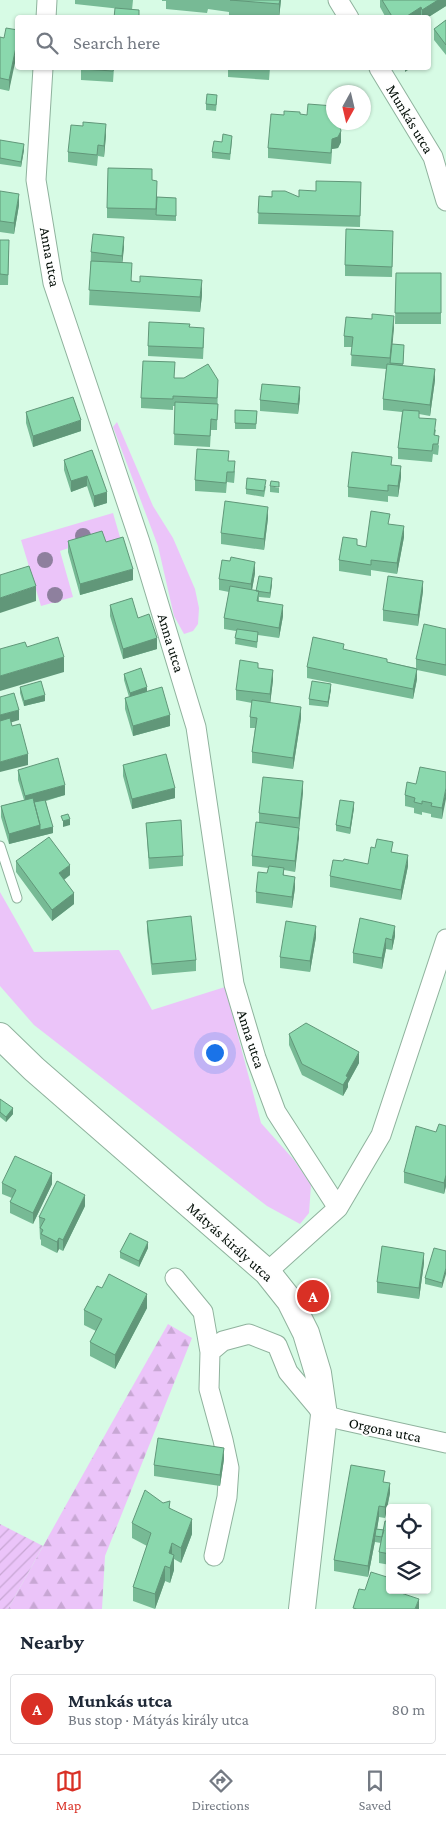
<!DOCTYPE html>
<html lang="en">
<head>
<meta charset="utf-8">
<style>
	:root { --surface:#fff; --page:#f6f6f7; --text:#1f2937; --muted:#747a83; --line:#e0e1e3; --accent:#d93025 }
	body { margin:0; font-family:"Crimson Pro",serif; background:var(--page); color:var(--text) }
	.controls { position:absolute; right:15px; bottom:15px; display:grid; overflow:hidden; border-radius:5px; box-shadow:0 1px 4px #0004 }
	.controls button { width:45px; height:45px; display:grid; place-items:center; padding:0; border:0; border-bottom:1px solid var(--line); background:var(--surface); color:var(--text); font:25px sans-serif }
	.compass { position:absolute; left:326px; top:85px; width:45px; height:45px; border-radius:50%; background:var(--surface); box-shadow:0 1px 4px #0004; rotate:188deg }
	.you { position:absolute; left:214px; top:1052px; width:18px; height:18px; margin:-12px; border:4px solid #fff; border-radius:50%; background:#1a73e8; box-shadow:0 0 0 8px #1a73e833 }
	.badge { display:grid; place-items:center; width:32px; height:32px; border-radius:50%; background:var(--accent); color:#fff; font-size:16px; font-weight:700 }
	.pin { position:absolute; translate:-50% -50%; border:2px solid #fff; box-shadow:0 1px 5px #0006 }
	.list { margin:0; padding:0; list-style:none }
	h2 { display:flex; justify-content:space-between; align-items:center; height:65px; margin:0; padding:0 20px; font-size:21px }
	h2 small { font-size:16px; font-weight:400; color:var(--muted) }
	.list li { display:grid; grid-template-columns:32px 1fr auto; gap:15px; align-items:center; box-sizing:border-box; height:70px; margin:0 10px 10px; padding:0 10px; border:1px solid var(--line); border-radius:5px }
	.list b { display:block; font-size:19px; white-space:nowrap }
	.list p { margin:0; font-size:16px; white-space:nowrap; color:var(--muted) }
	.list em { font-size:16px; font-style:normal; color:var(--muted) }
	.icon { flex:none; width:28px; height:28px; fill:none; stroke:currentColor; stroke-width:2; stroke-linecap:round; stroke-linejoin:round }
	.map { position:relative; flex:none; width:446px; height:1609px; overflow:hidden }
	.search { position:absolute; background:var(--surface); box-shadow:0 1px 4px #0004; left:15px; right:15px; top:15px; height:55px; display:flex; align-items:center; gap:12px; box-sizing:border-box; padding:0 18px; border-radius:5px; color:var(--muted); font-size:19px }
	.sheet { height:145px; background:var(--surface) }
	nav { display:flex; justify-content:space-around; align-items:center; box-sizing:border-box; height:70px; border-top:1px solid var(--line); background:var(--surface); font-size:14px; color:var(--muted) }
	nav a { display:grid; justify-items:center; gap:2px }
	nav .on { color:var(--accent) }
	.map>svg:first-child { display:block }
	.grass { fill:#ebc4f9 }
	.forest { fill:url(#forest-firs) }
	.garden { fill:url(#garden-furrows) }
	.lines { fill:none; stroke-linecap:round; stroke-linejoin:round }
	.service-casing { stroke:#8fb29d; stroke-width:11 }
	.minor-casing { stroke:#8fb29d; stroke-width:21 }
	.secondary-casing { stroke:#8fb29d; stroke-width:28 }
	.service { stroke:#fff; stroke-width:9 }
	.minor { stroke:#fff; stroke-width:19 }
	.secondary { stroke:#fff; stroke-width:26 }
	.tree { fill:#8e809e }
	.wall { fill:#77ba95 }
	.shaded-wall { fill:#619779 }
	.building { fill:#8ad8ad; stroke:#619779 }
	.labels { text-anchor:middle; stroke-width:4; stroke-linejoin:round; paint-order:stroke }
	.street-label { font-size:15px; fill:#040f08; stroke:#fefefe }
</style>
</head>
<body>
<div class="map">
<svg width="446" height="1609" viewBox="0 0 446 1609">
	<defs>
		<pattern id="forest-firs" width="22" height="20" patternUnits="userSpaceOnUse" patternTransform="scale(1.25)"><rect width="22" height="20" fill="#ebc4f9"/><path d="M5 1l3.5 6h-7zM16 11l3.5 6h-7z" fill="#c8a7d4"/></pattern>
		<pattern id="garden-furrows" width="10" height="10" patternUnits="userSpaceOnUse" patternTransform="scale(1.25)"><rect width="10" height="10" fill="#ebc4f9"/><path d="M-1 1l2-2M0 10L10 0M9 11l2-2" fill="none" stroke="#c8a7d4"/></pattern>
	</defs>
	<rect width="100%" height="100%" fill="#d7fbe5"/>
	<!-- grass -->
	<path class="grass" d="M117 422 153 506 173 538 195 589 199 608 198 624 193 631 184 634 174 616 158 546 113 427Z
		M113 513 122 544 109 547 101 537 60 551 73 597 41 606 21 540Z
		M0 892 34 952 119 950 152 1010 225 987 261 1123 294 1160 311 1185 309 1213 300 1224 267 1206 34 1025 0 986Z"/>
	<!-- forest -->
	<path class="forest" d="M168 1324 192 1338 105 1556 102 1609H8L110 1426Z"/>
	<!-- garden -->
	<path class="garden" d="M0 1524 43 1546 8 1609H0Z"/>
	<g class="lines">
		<defs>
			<path id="service" d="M0 846 17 898"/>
			<path id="minor" d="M338 0 349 18
				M46 18 47 0
				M43 68 36 180 53 283 140 542 196 727 234 984 256 1058 276 1112 338 1208
				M379 68 433 157 446 201
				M267 1272 338 1208 381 1135 446 939
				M175 1278 203 1312 210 1352
				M214 1556 227 1497 229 1468 223 1440 209 1389 210 1352 223 1341 249 1334 277 1345 288 1372 324 1415 342 1420 446 1443"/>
			<path id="secondary" d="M0 1036 34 1069 267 1272 290 1301 306 1333 318 1373 324 1415 302 1609"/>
		</defs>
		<!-- service casing -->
		<use href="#service" class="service-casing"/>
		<!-- minor casing -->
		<use href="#minor" class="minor-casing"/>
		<!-- secondary casing -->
		<use href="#secondary" class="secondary-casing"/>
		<!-- service -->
		<use href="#service" class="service"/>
		<!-- minor -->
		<use href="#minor" class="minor"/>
		<!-- secondary -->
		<use href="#secondary" class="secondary"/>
	</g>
	<!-- trees -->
	<g class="tree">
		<circle cx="83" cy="536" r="8"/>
		<circle cx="45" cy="560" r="8"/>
		<circle cx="55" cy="595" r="8"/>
	</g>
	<!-- wall -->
	<path class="wall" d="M75 0H133L132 10 139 18 130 10 75 4Z
		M162 0H281L279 18H262L229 15V12L208 9 207 13 166 9V1H162Z
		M380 0H446V6L427 18H386L380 7Z
		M446 20V55L434 40V29Z
		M18 30 9 91 0 89V37L4 38Z
		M81 68H114L113 82 81 80Z
		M228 68H270L269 80 228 77Z
		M217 101 216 111 206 110V104Z
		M300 114 335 123 341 142 338 148 332 149 331 164 268 158V148L284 115Z
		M106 135 104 157 98 156 97 166 68 162V152Z
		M0 140 24 150 21 167 0 164Z
		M232 141 230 160 212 158V152L222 142Z
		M152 180 157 197 176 198V221L107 218V208Z
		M361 182 360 227 258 224 259 196 299 197 316 191Z
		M0 191 19 205 14 234 0 232Z
		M0 240 9 251 8 285H0Z
		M393 242 392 277 345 276V265Z
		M124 247 122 263 132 281 202 295 200 312 89 305 91 252Z
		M396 273H441V324H395Z
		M190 327 204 339 203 359 148 356V346Z
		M394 327 392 344 404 351 403 366 435 380 430 416 419 414V418L436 430 435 435 439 446 438 455 433 454 432 462 398 459V448L402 412 383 410V399L386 369 351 366 352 347H344V336Z
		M175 378 218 380 217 430H211L210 447 174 445 175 406H173V410L141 408V398Z
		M300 398 298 414 260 411V400Z
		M235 410 257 411 256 429H235Z
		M26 412 81 431 33 447 26 423Z
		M92 450 107 503 94 507 87 486 71 492 64 470V460Z
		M229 461 235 472 234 483 227 482 226 493 195 491V480Z
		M392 465 401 477 398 497 388 496V502L348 497V487Z
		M266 486 264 497 246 494V489Z
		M270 486 279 488V493L270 492Z
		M268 518 264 550 221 544V533Z
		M390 525 404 537 397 574 371 570V576L339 571V560L357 545 366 547Z
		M68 541 106 542 133 580 80 595 68 552Z
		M255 573 252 590H256L272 584 270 598 259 597V601L283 616 279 638 258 635 257 648 235 644 236 631 224 629V618L229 592 219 590V579Z
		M423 591 418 626 383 621V610Z
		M110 605 138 618 157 649 123 659 110 616Z
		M446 629V676L417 670V679L413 699 307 678V667L387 662 416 668V659Z
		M258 668 273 680 270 703 301 718 293 769 252 763V752L255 728H250V717L252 703 236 700V690Z
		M124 674 147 692 170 726 133 736 125 709V698L129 697 124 680Z
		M20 687 45 701 24 706 20 693Z
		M331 689 328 707 309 705V699Z
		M123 765 175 798 132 809 123 776Z
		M18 770 65 795 46 801 53 833 9 844 1 817V806L24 800 18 780Z
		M446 772 442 819 431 817V814L422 812V815L414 813V808L405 806V795L416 784Z
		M303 792 295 872 284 870V875L295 888 292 908 256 903V892L267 873 268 868 252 866V856L259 823V813Z
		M354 808 350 834 336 831V825Z
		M146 823 183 856V866L149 869Z
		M393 852 408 866 401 900 330 887V876L368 864Z
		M16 861 70 875 64 880 74 904 52 921 16 872Z
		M360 918 395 936 392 950 386 949 382 969 353 963V953Z
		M147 921 196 960V971L152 975 147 931Z
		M316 937 310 972 280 968V957Z
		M289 1034 359 1063 348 1083V1087L343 1096 302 1075 289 1045Z
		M0 1099 13 1114 6 1122 0 1117Z
		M446 1126V1186L444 1194 404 1183V1172Z
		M2 1183 52 1184 33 1224 10 1213V1202L12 1198 2 1194Z
		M85 1206 63 1251 59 1249 57 1253 41 1245V1240L40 1239 39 1217Z
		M148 1248 139 1267 120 1258V1252Z
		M446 1251 442 1288 425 1284V1278Z
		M424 1263 419 1299 377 1293V1282Z
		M147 1308 115 1369 90 1356V1342L96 1331 84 1325V1310Z
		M224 1459 220 1486 154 1476V1465Z
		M385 1482 390 1493 385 1518 379 1517 377 1529 384 1530 390 1522V1565L379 1563V1552L381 1543 375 1542V1541L368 1577 334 1571V1560Z
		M170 1508 192 1534 181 1563 174 1559V1570L170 1583 165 1581 155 1609 133 1601V1587L147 1546 132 1538V1523Z"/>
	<!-- shaded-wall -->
	<path class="shaded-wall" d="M280 0H281L279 18V4Z
		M438 0H446V6L427 18H422V10Z
		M421 7V18H404Z
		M18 38V49L9 91V80Z
		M405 68H411L405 72Z
		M106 124V135L104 157V146Z
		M341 131V142L338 148 332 149 331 164 332 139Z
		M24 144V150L21 167V162Z
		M19 194V205L14 234V223Z
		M124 237V247L122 267V256Z
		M202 280V295L200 312V297Z
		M394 316V327L391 363H390Z
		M435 369V380L430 416V405Z
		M300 387V398L298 414V404Z
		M81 420V431L33 447V436Z
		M401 466V477L398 497V486Z
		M87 476V486L71 492V481Z
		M107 492V503L94 507V496Z
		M268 507V518L264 550V539Z
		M404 526V537L397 574V563Z
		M255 562V573L251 595V584Z
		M133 569V580L80 595V584Z
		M272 578V584L270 598V593Z
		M423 581V591L418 626V615Z
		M36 586V601L0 613V598Z
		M283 605V616L279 638V628Z
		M157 638V649L123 659V649Z
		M64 657V672L0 691V676Z
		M417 669V679L413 699V689Z
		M273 670V680L270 705V694Z
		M331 684V689L328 707V702Z
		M147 687V693L130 699V693Z
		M45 695V701L24 706V701Z
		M301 707V718L293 769V758Z
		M19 710V720L0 726V715Z
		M170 715V726L133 736V726Z
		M28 754V765L0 772V762Z
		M303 781V792L299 829V818Z
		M65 785V795L25 806V796Z
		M175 788V798L132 809V799Z
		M446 788V799L442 819V808Z
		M354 802V808L350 834V828Z
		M70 819V825L63 827V821Z
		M40 825 53 827V833L9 844V834Z
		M299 828V838L295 872V861Z
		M408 855V866L401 900V890Z
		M70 865V875L59 883V873Z
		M295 877V888L292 908V897Z
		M74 893V904L52 921V910Z
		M316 926V937L310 972V961Z
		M395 926V936L392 950V940Z
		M386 938V949L382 969V958Z
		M359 1052V1063L348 1083V1087L343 1096V1085L346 1076Z
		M13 1108V1114L6 1122V1117Z
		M52 1173V1184L33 1224V1213Z
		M446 1175V1186L444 1194V1183Z
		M85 1195V1206L63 1251V1240Z
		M59 1238V1249L57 1253V1242Z
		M148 1242V1248L139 1267V1261Z
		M424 1253V1263L419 1299V1288Z
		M446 1268V1274L442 1288V1283Z
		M147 1294V1308L115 1369V1355Z
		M224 1448V1459L220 1486V1475Z
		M390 1483V1493L385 1518V1507Z
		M379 1506V1517L376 1536H375V1541L368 1577V1566Z
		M192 1519V1534L181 1563V1548Z
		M172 1543V1558L169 1568V1553Z
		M174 1555V1570L170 1583V1568Z
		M165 1566V1581L155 1609V1594Z
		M419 1599V1609H415Z"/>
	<!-- building -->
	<path class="building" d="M230 0H280L279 4Z
		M382 0H438L422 10 421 7 404 18H393Z
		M115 8 139 10V18H114Z
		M86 16 112 18H86Z
		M446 20V45L434 29Z
		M6 28 18 30V38L9 80 0 78V37L4 38Z
		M81 68H114L113 71 81 69Z
		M248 68H269V69Z
		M207 94 217 95 216 105 206 104Z
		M308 104 334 106V122L340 127 341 131 338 137 332 139 331 153 268 148 271 114 284 115V111L300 112V114L307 115Z
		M83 122 106 124 104 146 98 145 97 155 68 152 71 125 83 126Z
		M223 134 232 136 230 154 212 152 214 141 222 142Z
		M0 140 24 144 21 162 0 158Z
		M108 168 152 169V180L157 181 156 209 107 208Z
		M316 181 361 182 360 216 258 213 259 196 272 197V191H285L299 197V190L316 191Z
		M0 191 19 194 14 223 0 221Z
		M157 197 176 198V216L156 215Z
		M346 229 393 231 392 267 345 265Z
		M93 234 124 237 122 256 91 252Z
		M0 240H9L8 275 0 274Z
		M91 261 132 263 131 281 140 282V276L202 280 200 297 89 290Z
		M396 273H441V313H395Z
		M372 314 394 316 390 358 351 355 353 337 344 336 346 317 372 319Z
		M149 322 190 324 189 327 204 328 203 348 148 346Z
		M392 344 404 345 403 364 390 363Z
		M143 361 175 362 174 378H184L208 364 218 380 217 398 173 396V399L141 398Z
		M387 364 435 369 430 405 383 399Z
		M262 384 300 387 298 404 260 400Z
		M73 397 81 420 33 436 26 412Z
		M175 402 218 404 217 420 211 419 210 436 174 434Z
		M235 410 257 411 256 424 235 423Z
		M403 410 419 411V418L436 419 434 435 439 436 438 444H433L432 451 398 448Z
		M197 449 229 451 228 461H235L234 472H227L226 483 195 480Z
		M92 450 107 492 94 496 87 476 71 481 64 460Z
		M352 452 392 457 391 465 401 466 398 486 388 485V491L348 487Z
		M247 478 266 480 264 491 246 489Z
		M271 481 279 482V487L270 486Z
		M225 501 268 507 264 539 221 533Z
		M371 511 390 514 388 524 404 526 397 563 371 560V565L339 560 343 537 357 539V545L366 547Z
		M102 531 106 542 123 537 133 569 80 584 68 541Z
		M231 557 255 562 251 584 219 579 222 560 230 561Z
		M29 566 36 586 0 598V575Z
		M259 576 272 578 270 593 256 591Z
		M388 576 423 581 418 615 383 610Z
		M230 586 259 591 257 601 283 605 279 628 224 618Z
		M132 598 138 618 149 614 157 638 123 649 110 605Z
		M424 624 446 629V665L416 659Z
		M237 629 258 632 257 642 235 638Z
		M58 637 64 657 0 676V649L25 642 27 647Z
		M313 637 344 644 343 649 387 659V662L417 669 413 689 307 667Z
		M240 660 258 663V668L273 670 270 694 236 690Z
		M141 668 147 687 130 693 124 674Z
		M41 681 45 695 24 701 20 687Z
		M312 681 331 684 328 702 309 699Z
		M162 687 170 715 133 726 125 698Z
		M14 693 19 710 0 715V697Z
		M252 700 301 707 293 758 252 752 257 718 250 717Z
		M10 718 12 726 20 724 28 754 0 762V721Z
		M166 754 175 788 132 799 123 765Z
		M58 758 65 785 25 796 18 770Z
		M420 767 446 772V788L442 808 431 806 432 803 422 801V804L414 802 415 798 405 795 407 782 416 784Z
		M263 777 303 781 299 818 259 813Z
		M33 798 40 825 9 834 1 806Z
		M45 800 53 827 40 830V825L34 802Z
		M340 800 354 802 350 828 336 825Z
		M68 814 70 819 63 821 61 816Z
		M181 820 183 856 149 858 146 823Z
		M256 822 299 828 295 861 252 856Z
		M49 837 70 865 59 873 74 893 52 910 16 861Z
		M377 839 393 842 391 852 408 855 401 890 330 876 333 860 343 861 344 859 368 864 371 847 375 848Z
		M269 866 284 868 283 875 295 877 292 897 256 892 258 872 267 873Z
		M191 916 196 960 152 964 147 921Z
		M360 918 395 926 392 940 386 938 382 958 353 953Z
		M286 921 316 926 310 961 280 957Z
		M306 1023 359 1052 346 1076 348 1077 343 1085 302 1064 289 1034Z
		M0 1099 13 1108 6 1117 0 1112Z
		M439 1124 446 1126V1175L444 1183 404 1172 416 1126 436 1132Z
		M15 1156 52 1173 33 1213 10 1202 16 1190 2 1183Z
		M57 1181 85 1195 63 1240 59 1238 57 1242 41 1234 43 1230 40 1228 45 1219 39 1217Z
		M130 1233 148 1242 139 1261 120 1252Z
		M382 1246 424 1253 419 1288 377 1282Z
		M434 1248 446 1251V1268L442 1283 425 1278Z
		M109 1274 147 1294 115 1355 90 1342 102 1319 84 1310 97 1286 102 1288Z
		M158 1438 224 1448 220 1475 154 1465Z
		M351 1465 385 1471 383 1482 390 1483 385 1507 379 1506 368 1566 334 1560Z
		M145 1490 163 1503 170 1501 169 1508 192 1519 181 1548 172 1543 169 1553 174 1555 170 1568 165 1566 155 1594 133 1587 151 1533 132 1523Z
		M385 1521 390 1522V1554L379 1552Z
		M376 1529 384 1530 382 1537 375 1536Z
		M371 1572 390 1578V1590H396L395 1591 419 1599 415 1609H357L353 1608 359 1589 365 1590Z"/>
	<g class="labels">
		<!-- street labels -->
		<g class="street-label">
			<text transform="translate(410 119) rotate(59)" y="5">Munkás utca</text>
			<text transform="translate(50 257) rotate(80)" y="5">Anna utca</text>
			<text transform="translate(171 643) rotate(73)" y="5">Anna utca</text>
			<text transform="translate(251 1039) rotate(72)" y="5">Anna utca</text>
			<text transform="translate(230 1242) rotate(42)" y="5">Mátyás király utca</text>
			<text transform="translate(385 1430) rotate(12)" y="5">Orgona utca</text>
		</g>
	</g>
</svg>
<div class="controls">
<button><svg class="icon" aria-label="locate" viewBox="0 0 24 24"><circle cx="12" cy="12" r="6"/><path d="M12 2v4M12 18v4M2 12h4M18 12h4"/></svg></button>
<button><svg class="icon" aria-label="layers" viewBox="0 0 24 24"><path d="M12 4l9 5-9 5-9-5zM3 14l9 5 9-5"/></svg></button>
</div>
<svg class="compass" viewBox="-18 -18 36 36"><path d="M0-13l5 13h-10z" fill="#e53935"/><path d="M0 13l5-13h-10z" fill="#747a83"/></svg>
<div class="you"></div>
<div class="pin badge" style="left:313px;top:1296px">A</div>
<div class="search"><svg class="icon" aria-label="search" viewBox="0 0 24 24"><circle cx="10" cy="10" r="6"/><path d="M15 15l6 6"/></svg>Search here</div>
</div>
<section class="sheet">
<h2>Nearby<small></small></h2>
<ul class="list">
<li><span class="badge">A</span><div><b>Munkás utca</b><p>Bus stop · Mátyás király utca</p></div><em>80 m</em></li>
</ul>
</section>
<nav>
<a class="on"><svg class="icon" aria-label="map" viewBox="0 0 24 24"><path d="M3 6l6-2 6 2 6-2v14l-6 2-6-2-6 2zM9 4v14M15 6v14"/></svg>Map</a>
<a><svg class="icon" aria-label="directions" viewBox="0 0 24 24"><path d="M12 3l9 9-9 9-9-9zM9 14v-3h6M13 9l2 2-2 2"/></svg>Directions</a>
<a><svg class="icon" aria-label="saved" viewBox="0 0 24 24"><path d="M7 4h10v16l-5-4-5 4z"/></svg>Saved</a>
</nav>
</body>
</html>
